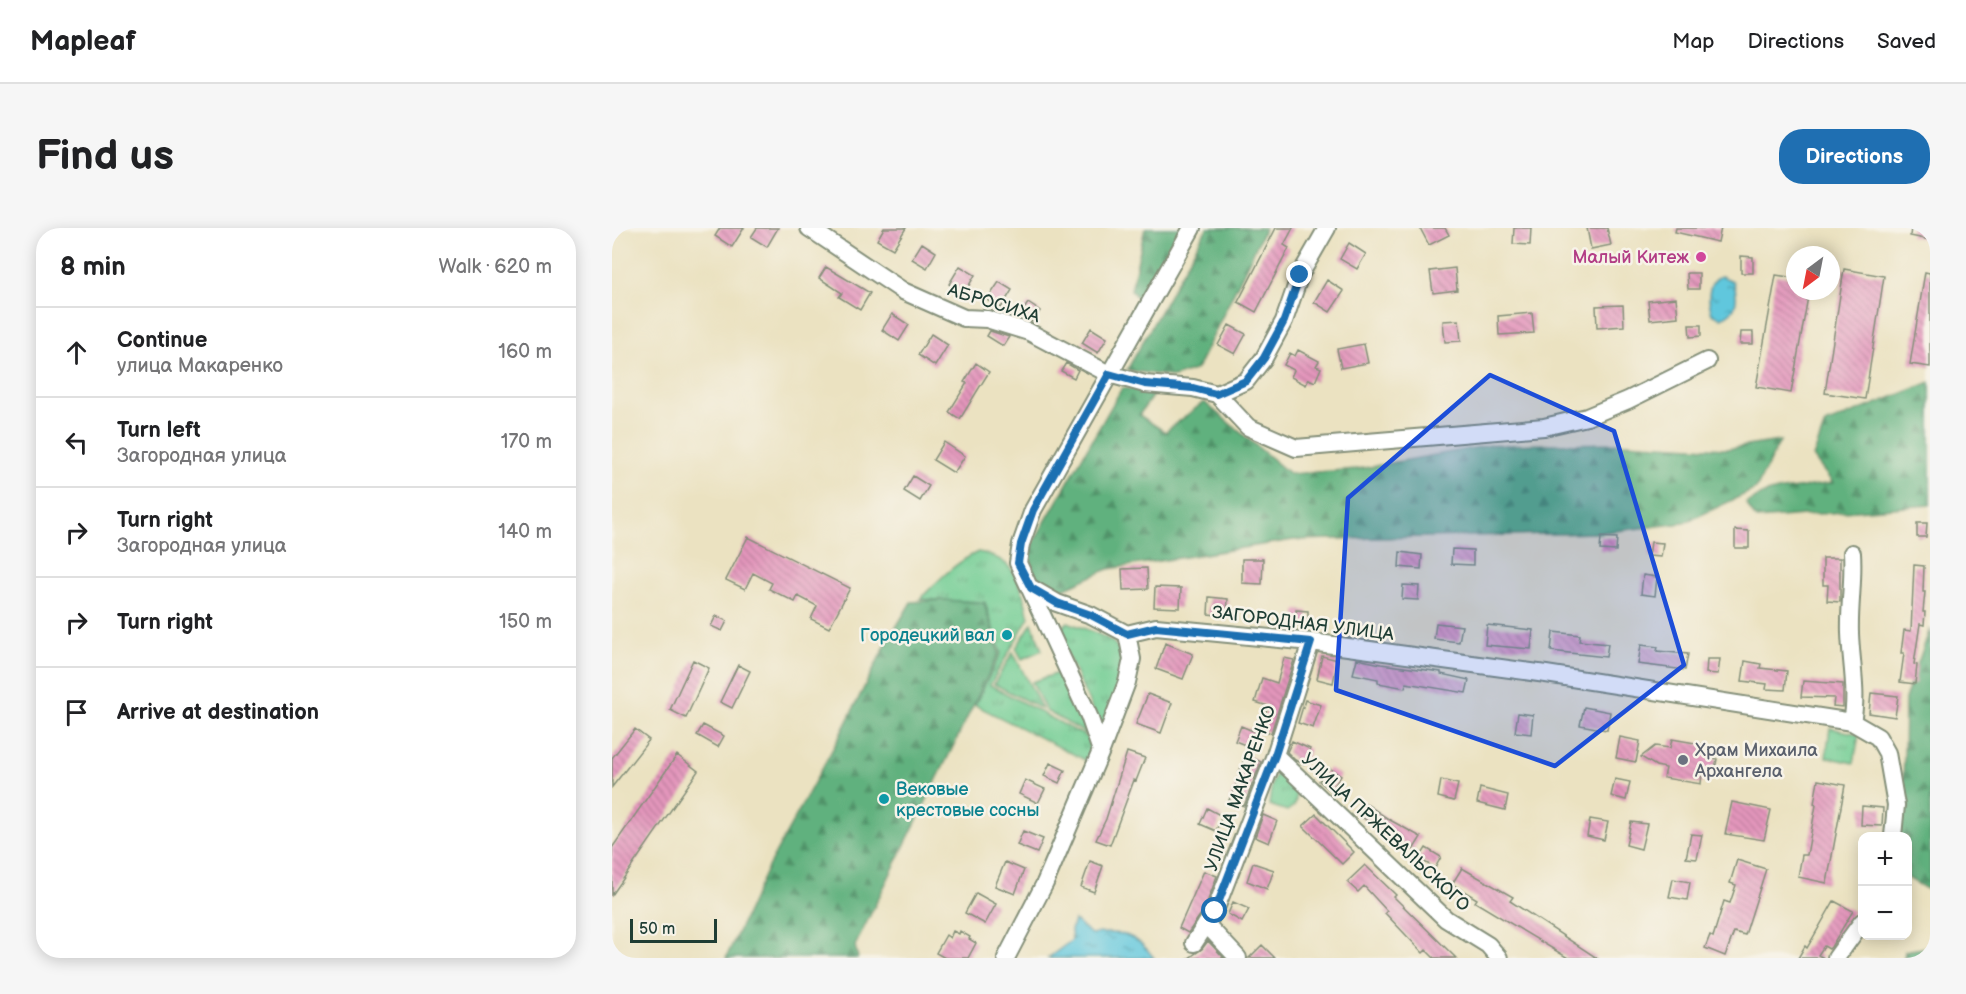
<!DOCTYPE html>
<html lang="en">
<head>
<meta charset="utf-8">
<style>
	:root { --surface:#fff; --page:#f6f6f6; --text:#202124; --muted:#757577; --line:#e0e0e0; --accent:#1f6fb2 }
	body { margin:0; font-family:"Balsamiq Sans",sans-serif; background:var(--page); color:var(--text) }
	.controls { position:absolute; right:18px; bottom:18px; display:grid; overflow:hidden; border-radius:12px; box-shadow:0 3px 15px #0003 }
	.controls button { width:54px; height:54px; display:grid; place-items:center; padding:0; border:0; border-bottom:2px solid var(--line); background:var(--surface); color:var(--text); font:30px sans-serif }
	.compass { position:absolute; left:1174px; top:18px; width:54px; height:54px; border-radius:50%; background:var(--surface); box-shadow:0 3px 15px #0003; rotate:212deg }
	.scale { position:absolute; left:18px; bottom:15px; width:87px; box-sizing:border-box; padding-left:6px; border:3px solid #1f3d34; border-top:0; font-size:16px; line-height:21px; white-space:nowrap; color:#1f3d34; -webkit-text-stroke:4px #f7f3e8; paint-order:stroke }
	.stop { position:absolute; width:18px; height:18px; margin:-14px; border:4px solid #1f6fb2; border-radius:50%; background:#fff }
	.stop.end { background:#1f6fb2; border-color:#fff; box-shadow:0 2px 6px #0008 }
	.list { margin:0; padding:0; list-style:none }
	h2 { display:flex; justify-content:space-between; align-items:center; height:78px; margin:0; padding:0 24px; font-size:26px }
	h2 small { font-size:20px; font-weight:400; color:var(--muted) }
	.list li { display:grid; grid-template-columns:39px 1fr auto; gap:18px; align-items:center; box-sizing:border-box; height:90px; padding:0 24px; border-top:2px solid var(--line) }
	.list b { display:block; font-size:22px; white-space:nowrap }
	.list p { margin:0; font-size:20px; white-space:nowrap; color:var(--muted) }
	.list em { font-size:20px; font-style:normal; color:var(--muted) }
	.icon { flex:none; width:33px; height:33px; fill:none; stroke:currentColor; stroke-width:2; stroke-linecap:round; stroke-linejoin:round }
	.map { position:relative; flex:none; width:1318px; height:730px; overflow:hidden; border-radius:24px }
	header { display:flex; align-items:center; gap:36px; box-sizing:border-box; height:84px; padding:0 30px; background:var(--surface); border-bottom:2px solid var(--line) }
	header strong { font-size:28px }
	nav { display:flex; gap:33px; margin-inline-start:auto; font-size:21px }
	.intro { display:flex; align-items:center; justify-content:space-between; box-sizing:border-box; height:144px; padding:0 36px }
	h1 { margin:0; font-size:42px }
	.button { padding:15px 27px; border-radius:24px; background:var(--accent); color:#fff; font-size:21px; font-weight:700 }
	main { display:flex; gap:36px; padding:0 36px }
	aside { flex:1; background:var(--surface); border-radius:24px; box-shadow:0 3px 15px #0003 }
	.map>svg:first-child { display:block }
	.grass { fill:url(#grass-tufts); stroke:#4a8664; stroke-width:1.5 }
	.forest { fill:url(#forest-firs); stroke:#407759; stroke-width:1.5 }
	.water { fill:url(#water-ripples); stroke:#408288; stroke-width:1.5 }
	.building { fill:url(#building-back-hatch) }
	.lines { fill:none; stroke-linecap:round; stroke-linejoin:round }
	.minor-casing { stroke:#85907a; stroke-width:20 }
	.minor { stroke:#fff; stroke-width:16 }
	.route { stroke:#1f6fb2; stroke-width:8 }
	.marked { fill:#1d4ed8; fill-opacity:0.2; stroke:#1d4ed8; stroke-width:4.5; stroke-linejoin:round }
	.hotel-dot { fill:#d1479c; stroke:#f7f3e8; stroke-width:2 }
	.culture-dot { fill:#0f9aa8; stroke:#f7f3e8; stroke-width:2 }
	.worship-dot { fill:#6b7280; stroke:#f7f3e8; stroke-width:2 }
	.labels { text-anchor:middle; stroke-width:5; stroke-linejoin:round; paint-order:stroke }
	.hotel-label { font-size:18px; fill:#b23c85; stroke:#f7f3e8; text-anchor:end }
	.street-label { font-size:18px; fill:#1f3d34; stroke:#f7f3e8 }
	.culture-label { font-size:18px; fill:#0d838f; stroke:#f7f3e8; text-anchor:end }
	.worship-label { font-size:18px; fill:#5b616d; stroke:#f7f3e8; text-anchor:start }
</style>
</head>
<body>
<header>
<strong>Mapleaf</strong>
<nav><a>Map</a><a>Directions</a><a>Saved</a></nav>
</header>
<div class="intro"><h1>Find us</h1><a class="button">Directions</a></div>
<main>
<aside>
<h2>8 min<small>Walk · 620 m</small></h2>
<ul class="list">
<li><svg class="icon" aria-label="ahead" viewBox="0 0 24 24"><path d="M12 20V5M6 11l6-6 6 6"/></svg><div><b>Continue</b><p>улица Макаренко</p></div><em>160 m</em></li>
<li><svg class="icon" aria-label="left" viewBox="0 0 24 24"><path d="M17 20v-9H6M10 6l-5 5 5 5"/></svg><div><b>Turn left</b><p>Загородная улица</p></div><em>170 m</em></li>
<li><svg class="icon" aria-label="right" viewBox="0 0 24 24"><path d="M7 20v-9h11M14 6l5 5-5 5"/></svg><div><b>Turn right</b><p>Загородная улица</p></div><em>140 m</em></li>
<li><svg class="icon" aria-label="right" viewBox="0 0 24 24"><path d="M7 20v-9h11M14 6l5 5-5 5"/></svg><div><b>Turn right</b></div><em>150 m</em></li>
<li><svg class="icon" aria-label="arrive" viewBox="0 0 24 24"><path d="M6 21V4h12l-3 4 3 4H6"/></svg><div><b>Arrive at destination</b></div></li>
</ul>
</aside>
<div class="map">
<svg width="1318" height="730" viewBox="0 0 1318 730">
	<defs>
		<pattern id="grass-tufts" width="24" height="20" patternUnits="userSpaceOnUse" patternTransform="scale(1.5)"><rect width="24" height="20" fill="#75ce95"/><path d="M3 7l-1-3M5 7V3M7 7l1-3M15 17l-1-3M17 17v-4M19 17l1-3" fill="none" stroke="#5fa87a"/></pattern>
		<pattern id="forest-firs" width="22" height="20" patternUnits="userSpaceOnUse" patternTransform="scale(1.5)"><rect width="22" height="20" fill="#60b17e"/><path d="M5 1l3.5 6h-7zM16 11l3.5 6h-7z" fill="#4f9168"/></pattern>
		<pattern id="water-ripples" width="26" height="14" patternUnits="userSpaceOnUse" patternTransform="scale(1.5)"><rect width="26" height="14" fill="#60c7dd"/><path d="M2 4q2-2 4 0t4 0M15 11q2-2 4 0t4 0" fill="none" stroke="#4fa3b4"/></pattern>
		<pattern id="building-back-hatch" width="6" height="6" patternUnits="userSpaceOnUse" patternTransform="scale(1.5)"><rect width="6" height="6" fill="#e496bc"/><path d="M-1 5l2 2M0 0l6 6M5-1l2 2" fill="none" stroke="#b87c9a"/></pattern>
	</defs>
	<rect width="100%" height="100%" fill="#f7f3e8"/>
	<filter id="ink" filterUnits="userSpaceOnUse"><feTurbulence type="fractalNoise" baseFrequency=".0167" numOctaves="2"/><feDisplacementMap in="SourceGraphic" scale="12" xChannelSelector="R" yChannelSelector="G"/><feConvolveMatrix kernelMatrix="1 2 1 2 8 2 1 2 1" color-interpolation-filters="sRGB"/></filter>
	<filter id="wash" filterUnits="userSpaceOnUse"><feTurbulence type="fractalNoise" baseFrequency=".008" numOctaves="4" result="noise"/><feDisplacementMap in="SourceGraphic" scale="24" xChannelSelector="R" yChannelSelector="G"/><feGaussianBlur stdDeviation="1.35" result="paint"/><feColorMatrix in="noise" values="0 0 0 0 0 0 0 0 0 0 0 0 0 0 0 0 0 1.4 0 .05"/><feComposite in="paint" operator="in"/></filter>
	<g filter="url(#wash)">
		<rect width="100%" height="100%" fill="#ebe2c1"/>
		<!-- grass -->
		<path class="grass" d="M366 324C405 331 408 355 417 389L378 457 475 509 480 514 475 533 363 477 389 425 373 374 308 371C326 353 342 335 366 324Z
			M456 394C470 400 487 405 499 413 524 430 498 484 491 505L445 404Z
			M420 395 430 422 410 431 404 420Z
			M401 424 430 481 382 456Z
			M449 444 477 507 434 483 420 454Z
			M1218 500 1247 506 1242 535 1214 529Z
			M665 544 685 564 683 577 675 583 657 577 660 555Z"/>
		<!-- forest -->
		<path class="forest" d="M533 0H570L527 72 519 62Z
			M595 0H653L585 141 562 149 515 142Z
			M1318 154V277L1144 291 1134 275 1156 264 1221 255 1201 229 1213 196Z
			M510 160 543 164 527 187 553 204 592 174 678 246 746 241 878 217 1014 215 1114 221 1168 213 1144 261 1072 295 986 305 681 312 496 341 449 362 422 347 417 322Z
			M332 372 372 375 387 425 243 718 246 730H114L156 639 225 513 273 418 299 374Z
			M1318 401V663L1296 650V608H1287L1292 533 1293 471Z
			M1318 719V730H1292L1293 723Z"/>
		<!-- water -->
		<path class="water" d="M1109 48 1121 53C1126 68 1127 84 1109 90L1100 86C1096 73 1094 54 1109 48Z
			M462 692 479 706C509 703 524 705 542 730H436L460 712 459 702Z"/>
		<g id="blocks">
			<!-- building -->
			<path class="building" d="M108 0H132L120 19 103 8Z
				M145 0H166L155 19 139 9Z
				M272 0H294L281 21 265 12Z
				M664 0H681L672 17 677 20 644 84 626 74Z
				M808 0H833L837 7 817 17Z
				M902 0H919L918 17 901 16Z
				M975 0H995L999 17 979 21Z
				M1064 0H1109L1106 14 1063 4Z
				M1299 0H1318V12L1298 8Z
				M310 15 324 24 315 40 300 31Z
				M737 15 754 26 745 41 728 31Z
				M1129 28 1141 29V45H1129Z
				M348 38 363 47 352 66 337 56Z
				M214 39 258 65 248 82 227 69 230 65 207 50Z
				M843 40 845 62 821 65 818 43Z
				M1232 41 1272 48 1253 171 1213 165Z
				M1313 44 1318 45V139L1298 136Z
				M1075 45H1087V61H1076Z
				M1164 47 1183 50V63H1197L1179 165 1144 159Z
				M715 52 732 63 718 84 702 74Z
				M387 54 400 62 389 80 375 72Z
				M1064 70 1066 89 1038 92 1036 73Z
				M416 75 428 83 421 94 408 87Z
				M1011 77 1012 98 985 100 984 78Z
				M920 85 922 105 887 107 886 88Z
				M280 86 297 97 287 113 270 102Z
				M847 92 849 113 833 114 831 93Z
				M617 97 634 106 623 126 606 117Z
				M1077 97H1089V108L1078 109Z
				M479 100 495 110 486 125 470 115Z
				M378 103 397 109 391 118 375 108Z
				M1129 104H1141V116H1128Z
				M319 106 336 117 323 138 306 127Z
				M752 116 756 135 729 140 725 121Z
				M686 122 707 133 704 138 709 140 703 154 697 151 694 157 679 149 682 142 672 137 678 125 683 128Z
				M364 135 377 144 348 191 337 184 355 155 352 154Z
				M454 135 466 142 462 150 449 143Z
				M332 214 353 228 342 245 321 232Z
				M301 248 317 258 308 273 292 263Z
				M1305 295H1315L1314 309H1305Z
				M1123 302 1137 303V320H1123Z
				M136 309 238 360 217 400 199 391 205 378 186 368 183 374 157 361 160 355 141 345 133 361 114 352Z
				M989 309 1005 310 1004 323 988 322Z
				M1039 314 1051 315 1049 329 1037 328Z
				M840 321 861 322V337L839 336Z
				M788 324 810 327 809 341 787 339Z
				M1211 330H1228V374L1215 373 1216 357H1211Z
				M630 331H651L650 356 630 355Z
				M1302 337 1312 338 1311 364H1313L1311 384H1313L1312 397 1308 396 1302 436 1305 437 1303 456 1288 454 1292 425H1289L1292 402 1299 403Z
				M535 340 536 361 511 362 510 341Z
				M1031 347 1045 349 1043 368 1029 366Z
				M791 357 807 358 806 372 790 371Z
				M543 359 569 360 568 380 542 379Z
				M597 369 616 371 615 388 596 386Z
				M684 382 696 383V398L684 397Z
				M104 388 115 393 110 403 99 398Z
				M824 395 850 398 847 414 822 411Z
				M875 397 921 402 919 421 873 417Z
				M941 404 968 407 967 413 996 416 994 429 939 423Z
				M553 415 581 426 571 451 544 441Z
				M1029 417 1046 419 1045 423 1076 426 1073 442 1026 436Z
				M710 428 726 432 721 455 705 451Z
				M672 430 682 432 659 505 648 501 656 478 643 474 650 450 665 455Z
				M745 431 769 436 829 444V446L857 452 854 465 794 455 793 460 766 455V451L741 446Z
				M1095 431H1108L1106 446 1094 445Z
				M81 432 97 440 74 490 58 482Z
				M1133 433 1149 436 1148 440 1175 443 1173 462 1154 461 1155 456 1130 453Z
				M126 437 138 443 120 480 108 474Z
				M1191 453 1231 456V479L1221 478 1222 470 1189 469Z
				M1259 465 1286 468 1283 489 1257 485Z
				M536 466 560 475 549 505 524 496Z
				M693 472 709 477 701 500 686 495Z
				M972 479 998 484 995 502 968 497Z
				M906 485 921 487 919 506 903 504Z
				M91 497 112 508 106 519 85 507Z
				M629 498 646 505 641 520 623 513Z
				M23 501 37 512 0 559V530Z
				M1008 509 1028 513 1024 534 1004 530Z
				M1060 511 1095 517 1093 528 1105 531 1102 546 1090 544 1089 556 1052 550 1054 540 1044 538 1029 529 1043 518 1058 520Z
				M680 513 698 521 692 536 683 532 675 524Z
				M515 524 533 530 524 553 522 552 498 617 484 612 494 591Z
				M65 527 86 543 0 667V620Z
				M634 527 649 534 632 578 617 572 629 545 627 544Z
				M438 535 453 542 447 555 432 548Z
				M717 540 729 548 719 563 707 553Z
				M1003 551 1018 554 1014 572 999 568Z
				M413 552 433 561 426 575 407 566Z
				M829 552 846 556 842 573 826 569Z
				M1206 552 1233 557 1215 655 1186 649 1190 627H1195L1204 577 1202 576Z
				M868 560 896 567 893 582 865 575Z
				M1120 574 1159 582 1152 612 1113 606Z
				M753 575 778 592 809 609 801 622 783 610 781 613 769 605 770 604 746 586Z
				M1250 578 1271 580 1270 598 1249 597Z
				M595 580 610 588 604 603 588 596Z
				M704 586 742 624 730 636 691 598Z
				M651 587 665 593 657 615 643 609Z
				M978 591 996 594 992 612 975 608Z
				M1019 594 1035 596 1029 621 1014 617Z
				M411 603 431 611 425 625 405 617Z
				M1079 606 1090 607 1085 631 1074 630Z
				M814 620 829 629 823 640 807 631Z
				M1125 632 1154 641 1133 707 1122 704 1113 728 1093 720 1098 707 1101 709 1112 673 1118 675 1124 657 1118 655Z
				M478 633 491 638 482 664 469 659Z
				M393 634 412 642 403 666 383 658Z
				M641 635 662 642 655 661 635 653Z
				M753 637 784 667 782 669 844 730H822L814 722 811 725 773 685 775 683 752 658 746 664 735 654Z
				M850 640 901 669 898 673 985 730H956L863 674 865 671 840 656Z
				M592 643 605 648 593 680 576 705 567 700Z
				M1061 651 1078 654 1075 672 1057 669Z
				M364 665 384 676 373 696 353 685Z
				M1222 673 1241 683 1219 719 1217 721 1212 718 1206 727 1212 730H1186L1193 718 1195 720Z
				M621 674 637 681 630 694 616 686Z
				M341 703 347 706 348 703 358 709 357 711 364 715 356 730H333L324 725 334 707 338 710Z
				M596 713 612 730H577L590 721Z
				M650 717 663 730H637Z"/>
		</g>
	</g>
	<g filter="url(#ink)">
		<use href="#blocks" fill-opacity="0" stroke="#85907a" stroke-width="1.5"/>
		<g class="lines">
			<defs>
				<path id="minor" d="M197 0 291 63 352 90 375 91 417 104 497 146 533 156 581 160 605 166 636 199 684 220 932 199 975 189 1016 172 1095 133
					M605 166 634 153 652 130 672 93 688 47 715 0
					M1240 325C1242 352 1237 378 1238 405 1239 435 1246 465 1240 494
					M419 360 445 375 479 387 515 406 544 399 699 414 934 446 1240 494 1266 509 1275 525 1284 577 1281 608
					M489 523 477 488 406 335 409 316 421 282 580 0
					M663 527 834 691 876 717 887 730
					M594 696 626 730
					M582 715 603 683 663 527 699 414
					M394 730 433 655 489 523 515 454 520 431 515 406
					M1224 730 1250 694"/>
			</defs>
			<!-- minor casing -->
			<use href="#minor" class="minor-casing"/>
			<!-- minor -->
			<use href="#minor" class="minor"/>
		</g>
	</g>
	<g class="lines" filter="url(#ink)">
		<!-- route -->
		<path class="route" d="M603 683 663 527 699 414 544 399 515 406 479 387 445 375 419 360 406 335 409 316 421 282 497 146 533 156 581 160 604 166 634 153 652 130 672 93 688 47"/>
	</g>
	<!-- marked area -->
	<path class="marked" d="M878 147 1002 203 1072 437 943 538 724 462 736 270Z"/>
	<!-- markers -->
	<circle class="hotel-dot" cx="1089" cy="29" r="6"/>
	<g class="culture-dot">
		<circle cx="395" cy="407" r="6"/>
		<circle cx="272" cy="571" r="6"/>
	</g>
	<circle class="worship-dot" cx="1071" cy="532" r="6"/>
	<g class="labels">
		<!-- hotel labels -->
		<g class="hotel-label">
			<text x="1077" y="35">Малый Китеж</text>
		</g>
		<!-- street labels -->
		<g class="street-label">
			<text transform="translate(382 75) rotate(17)" y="6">АБРОСИХА</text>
			<text transform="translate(691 395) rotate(7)" y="6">ЗАГОРОДНАЯ УЛИЦА</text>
			<text transform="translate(628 560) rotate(-70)" y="6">УЛИЦА МАКАРЕНКО</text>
			<text transform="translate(774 604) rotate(43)" y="6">УЛИЦА ПРЖЕВАЛЬСКОГО</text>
		</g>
		<!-- culture labels -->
		<g class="culture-label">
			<text x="383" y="413">Городецкий вал</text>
			<text x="284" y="567" text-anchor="start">Вековые<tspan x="284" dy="21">крестовые сосны</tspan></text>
		</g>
		<!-- worship labels -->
		<g class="worship-label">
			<text x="1083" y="528">Храм Михаила<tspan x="1083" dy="21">Архангела</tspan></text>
		</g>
	</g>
</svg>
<div class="controls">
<button>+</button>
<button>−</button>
</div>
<svg class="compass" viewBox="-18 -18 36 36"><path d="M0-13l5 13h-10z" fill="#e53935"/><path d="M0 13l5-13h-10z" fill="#757577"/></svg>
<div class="scale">50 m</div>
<div class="stop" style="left:603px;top:683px"></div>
<div class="stop end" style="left:688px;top:47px"></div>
</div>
</main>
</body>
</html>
